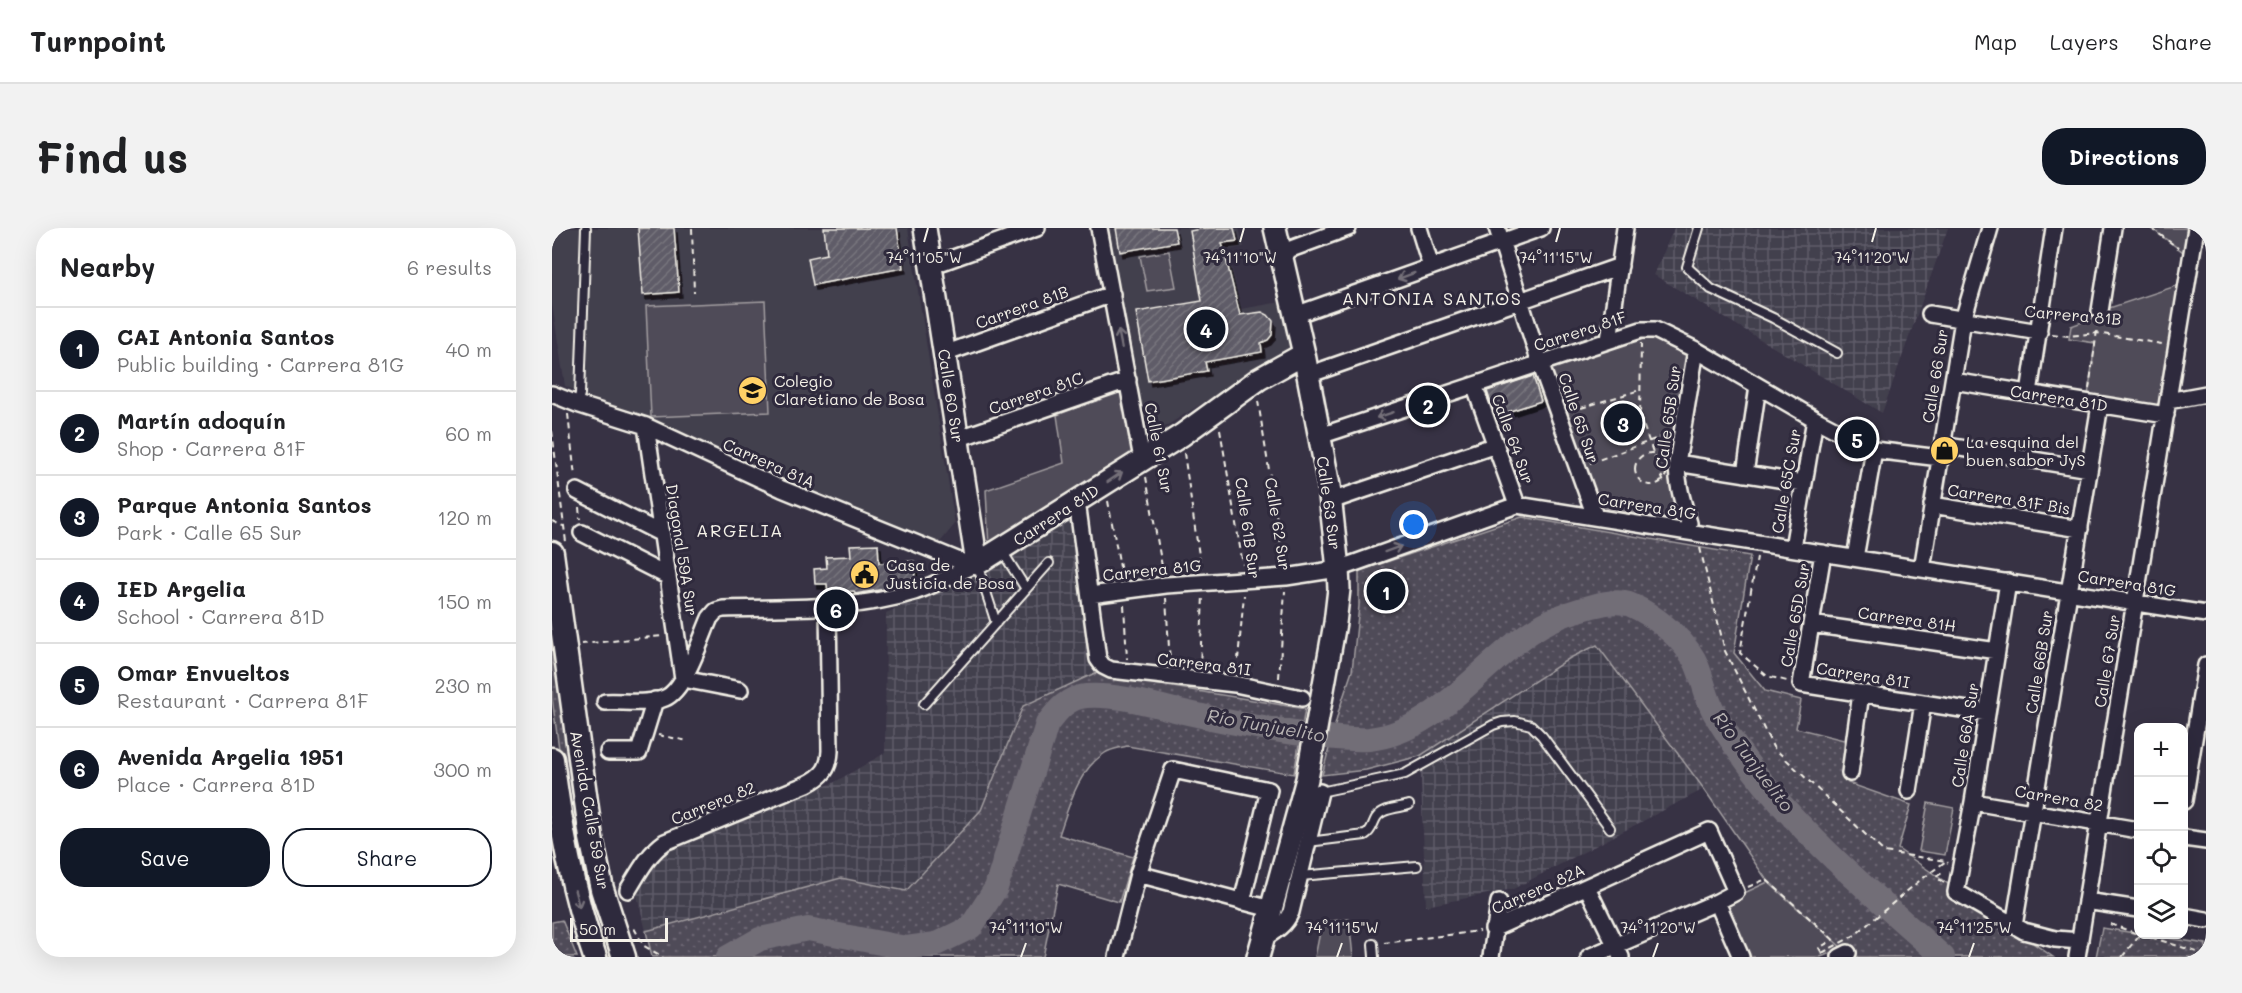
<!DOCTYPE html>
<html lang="en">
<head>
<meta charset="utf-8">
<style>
	:root { --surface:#fff; --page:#f2f2f2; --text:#202124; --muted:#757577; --line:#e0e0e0; --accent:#111827 }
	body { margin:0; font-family:Mali,sans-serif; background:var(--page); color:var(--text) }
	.controls { position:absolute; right:18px; bottom:18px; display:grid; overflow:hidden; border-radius:12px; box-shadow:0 6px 24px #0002 }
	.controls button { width:54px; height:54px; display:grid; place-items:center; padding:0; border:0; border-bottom:2px solid var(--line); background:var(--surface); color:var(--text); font:30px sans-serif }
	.scale { position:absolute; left:18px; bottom:15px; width:98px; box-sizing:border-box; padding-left:6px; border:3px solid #f4f1e8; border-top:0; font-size:16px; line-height:21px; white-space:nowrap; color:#f4f1e8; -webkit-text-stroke:4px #2f2a3d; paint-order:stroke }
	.you { position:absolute; left:862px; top:297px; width:21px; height:21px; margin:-15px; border:4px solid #fff; border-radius:50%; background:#1a73e8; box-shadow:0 0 0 9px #1a73e833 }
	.badge { display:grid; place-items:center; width:39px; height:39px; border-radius:50%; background:var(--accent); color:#fff; font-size:20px; font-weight:700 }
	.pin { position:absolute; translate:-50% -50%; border:3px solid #fff; box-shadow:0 2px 6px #0006 }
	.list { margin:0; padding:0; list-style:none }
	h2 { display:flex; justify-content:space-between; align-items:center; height:78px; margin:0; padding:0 24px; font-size:26px }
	h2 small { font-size:20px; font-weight:400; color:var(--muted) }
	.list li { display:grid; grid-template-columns:39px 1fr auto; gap:18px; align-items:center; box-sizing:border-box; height:84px; padding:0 24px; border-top:2px solid var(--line) }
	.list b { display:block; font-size:22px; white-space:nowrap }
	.list p { margin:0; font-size:20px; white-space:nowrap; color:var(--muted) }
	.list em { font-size:20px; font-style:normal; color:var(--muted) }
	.actions { display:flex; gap:12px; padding:18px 24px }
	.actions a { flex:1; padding:14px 0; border:2px solid var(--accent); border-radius:24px; text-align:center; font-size:21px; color:var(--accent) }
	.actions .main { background:var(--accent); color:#fff }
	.icon { flex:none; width:33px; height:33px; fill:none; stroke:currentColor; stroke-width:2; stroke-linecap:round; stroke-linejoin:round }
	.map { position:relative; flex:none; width:1654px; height:729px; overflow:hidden; border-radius:24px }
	header { display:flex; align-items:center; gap:36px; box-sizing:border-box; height:84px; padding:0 30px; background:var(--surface); border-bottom:2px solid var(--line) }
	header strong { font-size:28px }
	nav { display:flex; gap:33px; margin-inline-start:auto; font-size:21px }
	.intro { display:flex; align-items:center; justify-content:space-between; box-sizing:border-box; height:144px; padding:0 36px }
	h1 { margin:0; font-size:42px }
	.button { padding:15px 27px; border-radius:24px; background:var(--accent); color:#fff; font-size:21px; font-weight:700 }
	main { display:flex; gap:36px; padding:0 36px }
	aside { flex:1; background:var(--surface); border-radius:24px; box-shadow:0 6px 24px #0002 }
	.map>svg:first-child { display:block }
	.built { fill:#433f4e }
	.industrial { fill:url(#industrial-grid) }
	.grass { fill:url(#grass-dots); stroke:#a29ea0; stroke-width:1.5 }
	.green { fill:#504b59; stroke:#a29ea0; stroke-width:1.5 }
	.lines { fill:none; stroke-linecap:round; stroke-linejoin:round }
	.river { stroke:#726e77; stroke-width:24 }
	.building { fill:url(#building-hatch); stroke:#f4f1e8; stroke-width:1.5; filter:url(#shadow) }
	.lane-casing { stroke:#f4f1e8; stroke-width:12 }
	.street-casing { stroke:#f4f1e8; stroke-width:20 }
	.secondary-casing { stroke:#f4f1e8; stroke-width:26 }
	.primary-casing { stroke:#f4f1e8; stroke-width:27 }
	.path { stroke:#f4f1e8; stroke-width:2; stroke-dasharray:6 4.5; stroke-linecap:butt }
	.lane { stroke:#2f2a3d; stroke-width:8 }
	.street { stroke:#2f2a3d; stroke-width:15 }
	.secondary { stroke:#2f2a3d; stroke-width:21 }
	.primary { stroke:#2f2a3d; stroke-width:22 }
	.path-bridge { stroke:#f4f1e8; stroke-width:2; stroke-dasharray:6 4.5; stroke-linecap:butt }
	.oneway { stroke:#747079 }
	.ticks { fill:none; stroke:#f4f1e8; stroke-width:2 }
	.labels { text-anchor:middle; stroke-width:6; stroke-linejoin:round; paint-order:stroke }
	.street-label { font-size:16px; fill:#f4f1e8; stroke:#2f2a3d }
	.poi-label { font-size:16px; fill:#f4f1e8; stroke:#2f2a3d; text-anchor:start }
	.neighbourhood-label { font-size:18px; letter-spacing:1.5px; fill:#f4f1e8; stroke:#2f2a3d }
	.water-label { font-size:18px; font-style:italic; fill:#bab6b5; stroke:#2f2a3d }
	.ticks-label { font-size:15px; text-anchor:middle; fill:#f4f1e8; stroke:#2f2a3d; stroke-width:6; stroke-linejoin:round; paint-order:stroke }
</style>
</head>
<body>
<header>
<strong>Turnpoint</strong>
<nav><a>Map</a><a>Layers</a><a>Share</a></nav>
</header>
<div class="intro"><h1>Find us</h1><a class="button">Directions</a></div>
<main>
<aside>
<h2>Nearby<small>6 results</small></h2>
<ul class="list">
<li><span class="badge">1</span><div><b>CAI Antonia Santos</b><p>Public building · Carrera 81G</p></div><em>40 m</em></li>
<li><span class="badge">2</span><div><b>Martín adoquín</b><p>Shop · Carrera 81F</p></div><em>60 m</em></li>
<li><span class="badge">3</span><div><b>Parque Antonia Santos</b><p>Park · Calle 65 Sur</p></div><em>120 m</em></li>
<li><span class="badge">4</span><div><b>IED Argelia</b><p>School · Carrera 81D</p></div><em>150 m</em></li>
<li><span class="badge">5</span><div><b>Omar Envueltos</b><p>Restaurant · Carrera 81F</p></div><em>230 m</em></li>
<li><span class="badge">6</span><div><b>Avenida Argelia 1951</b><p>Place · Carrera 81D</p></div><em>300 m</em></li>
</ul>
<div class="actions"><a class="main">Save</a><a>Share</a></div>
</aside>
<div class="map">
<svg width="1654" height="729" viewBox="0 0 1654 729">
	<defs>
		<pattern id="industrial-grid" width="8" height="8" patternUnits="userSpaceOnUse" patternTransform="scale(1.5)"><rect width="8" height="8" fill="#433f4e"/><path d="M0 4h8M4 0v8" fill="none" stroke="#5f5b68"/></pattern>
		<pattern id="grass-dots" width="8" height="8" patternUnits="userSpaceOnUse" patternTransform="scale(1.5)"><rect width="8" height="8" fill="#504b59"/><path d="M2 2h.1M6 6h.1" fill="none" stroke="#6a6571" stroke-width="1.8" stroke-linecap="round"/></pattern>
		<pattern id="building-hatch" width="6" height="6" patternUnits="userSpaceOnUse" patternTransform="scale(1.5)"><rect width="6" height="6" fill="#5f5c67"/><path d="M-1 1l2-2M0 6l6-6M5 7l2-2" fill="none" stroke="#77747d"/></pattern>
		<filter id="shadow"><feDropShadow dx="3" dy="5" stdDeviation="0" flood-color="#0009"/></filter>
	</defs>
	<rect width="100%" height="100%" fill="#373244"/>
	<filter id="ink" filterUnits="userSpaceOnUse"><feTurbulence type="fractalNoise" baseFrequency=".0167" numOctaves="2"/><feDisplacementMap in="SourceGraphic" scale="12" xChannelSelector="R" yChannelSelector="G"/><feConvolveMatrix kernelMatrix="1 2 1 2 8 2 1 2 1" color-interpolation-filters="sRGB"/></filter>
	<g filter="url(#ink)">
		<!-- built -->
		<path class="built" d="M0 0H356L403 296 385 318 277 275 13 158 0 76Z
			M555 0H687L692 19 676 22 689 81 729 74 738 120 595 210Z"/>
		<!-- industrial -->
		<path class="industrial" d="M1122 0H1396L1330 185 1102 47Z
			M519 282 543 445 471 478 429 582 354 663 289 650 94 703 85 668 95 634 119 617 281 555 333 525 334 385 405 353Z
			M1046 417 1152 561 961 661 874 678 868 528 1019 430Z"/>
		<!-- grass -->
		<path class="grass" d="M970 289 1198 328 1182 425 1213 463 1249 472 1244 500 1292 512 1296 555 1359 577 1346 621 1501 729H1298L1214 651 1152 561 1045 417 1018 430 868 528 814 542 770 547 787 482 800 443 807 378V343Z
			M0 378 64 729H52L18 600 0 470Z
			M543 445C612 459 683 468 753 481L742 546 575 518C568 520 559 521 553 525 525 543 517 578 507 607L581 629 567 674 506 656 491 729H100L94 703 289 650 354 663 429 582 471 478Z
			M10 692 25 729H0V694Z
			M1550 700 1654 716V729H1544Z"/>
		<!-- green -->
		<path class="green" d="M1599 0H1637L1634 26Z
			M617 23 624 59 595 63 588 28Z
			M1630 56 1610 179 1536 168 1543 115 1517 111 1519 98 1547 88 1548 83Z
			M213 73 218 184 99 189 94 78Z
			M1100 107 1136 124 1117 248 1131 293 1047 279 998 141Z
			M570 162 582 228 437 320 434 262 512 235 505 187Z
			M1376 575 1402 580 1393 627 1367 623Z
			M1216 654 1290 720 1269 729H1195L1173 674Z
			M797 691 801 729H763L770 694Z"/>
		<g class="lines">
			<!-- river -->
			<path class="river" d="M176 729 208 711 256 701 354 720 384 716 419 699 444 660 495 496C506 482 515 470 534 468 564 466 594 475 623 482 671 493 718 503 767 508 783 510 800 512 817 511 890 504 936 423 998 393 1012 386 1026 382 1041 378 1052 375 1068 372 1079 377 1102 387 1129 409 1142 431 1151 448 1153 468 1162 484 1218 582 1308 655 1391 729"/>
		</g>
		<!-- building -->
		<path class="building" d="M86 0H122L127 64 91 67Z
			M272 0H345L351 40 261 57 256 30 275 26Z
			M564 0H622L625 14 568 24Z
			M653 0H682L685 13 670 15 688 87 710 84 716 87 721 93 720 107 716 112 709 115 710 124 653 134 655 143 596 153 584 84 650 73 638 3Z
			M981 148 989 173 943 188 935 163Z
			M326 316 327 335 362 333 363 351 351 352V357L339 360 303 366 302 363 276 365 275 356H263L262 341 275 340 274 329 299 328 298 317Z
			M827 353 842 354 841 373 825 372Z"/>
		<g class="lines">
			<defs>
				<path id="lane" d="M1147 0 1135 39 1159 61 1221 90 1285 125
					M25 176 28 166 34 0
					M450 323 474 361
					M425 336 444 395
					M372 476 497 335
					M768 564 853 546 941 497 950 494 963 493 979 497 990 508 1058 600
					M756 614 813 607C820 603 820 597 824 590 830 580 847 580 857 577
					M748 648 865 638
					M821 716 822 729"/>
				<path id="street" d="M547 0 590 231
					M867 0 879 39
					M945 0 988 135 1043 288
					M728 25 796 0
					M379 38 485 0
					M1548 83 1561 0
					M1378 86 1487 104
					M743 87 989 0
					M1057 112 1073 0
					M392 126 560 66
					M756 147 1068 38
					M1401 153 1614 187
					M922 157 965 277
					M1477 165 1502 0
					M0 166 25 176 94 198 230 261 420 338
					M1616 173 1654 166
					M94 198 131 451 188 462
					M768 208 1089 102H1103L1144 122 1263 191 1322 222 1388 230
					M405 211 576 152
					M1390 217 1537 241
					M1125 235 1251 255
					M1193 246 1206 158
					M25 263 108 305
					M525 273 546 431 551 438 559 442 683 456 750 470
					M779 273 944 217
					M1380 277 1528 301
					M1137 295C1131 275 1125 257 1125 235L1144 122
					M30 305 115 348
					M1241 320 1263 191
					M1271 325 1249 456 1435 485
					M1303 330 1322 222
					M1370 341 1411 92 1438 0
					M1456 354 1421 574 1404 664 1472 703 1503 711 1528 713
					M538 367 614 357 734 349 786 341 965 277 1654 386
					M1259 396 1445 423
					M53 474C71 473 96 477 113 470 133 462 149 410 158 390L164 383 171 381C233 379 302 383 362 364 384 357 404 345 425 336
					M56 524H87L103 472
					M1298 545 1309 465
					M1357 563 1371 475
					M1632 573 1654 437
					M1421 574 1586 602
					M1632 610 1654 613
					M586 646 719 681
					M1035 659 1069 729
					M76 662C87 644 96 626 113 614L255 556C271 548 277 541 278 523L276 377
					M1534 673 1586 681
					M1165 674 1189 729
					M1632 688 1654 692
					M1462 698 1548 177
					M941 701 1157 603 1184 664 1165 674 1037 729
					M712 710C724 703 733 697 739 684L768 564
					M565 729 586 646 621 542 717 562 690 674
					M939 729 947 674
					M1288 729 1296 725
					M1525 729 1644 0"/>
				<path id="secondary" d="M373 0 425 336 630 207 707 151 752 126
					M706 729 755 551 783 395 787 361 786 341 777 258 752 126 723 0"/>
				<path id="primary" d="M0 325 39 610 50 661 72 729
					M0 531C9 599 20 664 43 729"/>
			</defs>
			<!-- lane casing -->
			<use href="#lane" class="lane-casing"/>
			<!-- street casing -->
			<use href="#street" class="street-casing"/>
			<!-- secondary casing -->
			<use href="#secondary" class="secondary-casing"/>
			<!-- primary casing -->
			<use href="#primary" class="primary-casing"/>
			<!-- path -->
			<path class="path" d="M140 0 142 65
				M1599 0 1626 20
				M1500 106 1517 108 1545 105 1610 116
				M1089 115 1088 188 1112 255
				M1537 161 1546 95
				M706 173 732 336
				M1019 183 1088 162
				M16 186 23 249
				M668 201 691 337
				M0 203 14 314
				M1083 241a16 16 0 1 1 32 0a16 16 0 1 1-32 0Z
				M632 225 649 341
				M1038 235 1117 206
				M594 249 611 344
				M556 273 570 350
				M27 279 28 291
				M0 293 11 298
				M1148 320 1173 423 1221 519 1332 624 1394 633 1396 635
				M1205 329 1188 425 1215 448 1235 453
				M614 370 618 436
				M572 377 575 431
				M29 416 110 408
				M648 440 651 367
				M685 442 692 367
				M727 450 733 363
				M106 507 136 513
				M1392 655 1384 649 1393 643
				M1196 659 1214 651 1285 715
				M1558 696 1586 706
				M82 700 92 718 111 729
				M1589 706 1654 727
				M832 715 928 703
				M1270 725 1267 720 1281 712
				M1570 729 1588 706"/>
			<!-- lane -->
			<use href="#lane" class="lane"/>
			<!-- street -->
			<use href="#street" class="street"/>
			<!-- secondary -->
			<use href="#secondary" class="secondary"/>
			<!-- primary -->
			<use href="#primary" class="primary"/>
			<!-- path-bridge -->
			<path class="path-bridge" d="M1270 725 1303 707 1366 654 1394 633"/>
		</g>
		<!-- one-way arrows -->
		<defs><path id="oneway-shaft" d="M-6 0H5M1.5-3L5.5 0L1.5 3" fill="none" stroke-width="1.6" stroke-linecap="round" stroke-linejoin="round" transform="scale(1.5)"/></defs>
		<g class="oneway">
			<use href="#oneway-shaft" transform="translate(854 48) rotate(160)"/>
			<use href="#oneway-shaft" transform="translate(568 111) rotate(-101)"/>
			<use href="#oneway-shaft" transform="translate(833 187) rotate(162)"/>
			<use href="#oneway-shaft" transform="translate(563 249) rotate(-34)"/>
			<use href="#oneway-shaft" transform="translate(841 321) rotate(-20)"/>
			<use href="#oneway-shaft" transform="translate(25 671) rotate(75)"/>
		</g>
	</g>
	<!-- ticks -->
	<path class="ticks" d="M372 14 376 0M688 14 692 0M1004 14 1008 0M1320 14 1324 0M469 729 474 715M785 729 790 715M1101 729 1106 715M1417 729 1422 715"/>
	<!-- icons -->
	<defs>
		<symbol id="school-disc" viewBox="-11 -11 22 22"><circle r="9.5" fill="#ffd166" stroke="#2f2a3d"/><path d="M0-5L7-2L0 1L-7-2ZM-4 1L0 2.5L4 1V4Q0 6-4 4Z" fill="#111"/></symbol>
		<symbol id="shop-disc" viewBox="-11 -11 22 22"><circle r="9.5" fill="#ffd166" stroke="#2f2a3d"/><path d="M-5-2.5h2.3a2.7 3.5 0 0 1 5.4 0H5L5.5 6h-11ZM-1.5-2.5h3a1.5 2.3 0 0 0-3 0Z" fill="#111"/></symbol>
		<symbol id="civic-disc" viewBox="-11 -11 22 22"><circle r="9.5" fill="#ffd166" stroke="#2f2a3d"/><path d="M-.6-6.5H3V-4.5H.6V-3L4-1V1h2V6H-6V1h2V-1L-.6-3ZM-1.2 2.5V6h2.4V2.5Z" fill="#111"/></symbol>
	</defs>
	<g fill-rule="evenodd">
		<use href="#school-disc" x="184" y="146" width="33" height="33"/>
		<use href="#shop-disc" x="1376" y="206" width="33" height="33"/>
		<use href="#civic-disc" x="296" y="330" width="33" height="33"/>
	</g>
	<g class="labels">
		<!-- street labels -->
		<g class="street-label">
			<text transform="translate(470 79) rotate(-20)" y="6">Carrera 81B</text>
			<text transform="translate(1521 87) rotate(5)" y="6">Carrera 81B</text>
			<text transform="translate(1028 103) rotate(-18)" y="6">Carrera 81F</text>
			<text transform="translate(1383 148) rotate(-81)" y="6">Calle 66 Sur</text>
			<text transform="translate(484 165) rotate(-19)" y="6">Carrera 81C</text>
			<text transform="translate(399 168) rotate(81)" y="6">Calle 60 Sur</text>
			<text transform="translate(1507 170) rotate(9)" y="6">Carrera 81D</text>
			<text transform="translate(1116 189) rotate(-82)" y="6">Calle 65B Sur</text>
			<text transform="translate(1027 190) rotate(71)" y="6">Calle 65 Sur</text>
			<text transform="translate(961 211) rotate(70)" y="6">Calle 64 Sur</text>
			<text transform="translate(607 220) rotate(79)" y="6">Calle 61 Sur</text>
			<text transform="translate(217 235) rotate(24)" y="6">Carrera 81A</text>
			<text transform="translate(1234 253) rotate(-80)" y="6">Calle 65C Sur</text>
			<text transform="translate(1457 271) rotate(9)" y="6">Carrera 81F Bis</text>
			<text transform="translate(777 275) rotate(82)" y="6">Calle 63 Sur</text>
			<text transform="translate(1095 278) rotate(9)" y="6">Carrera 81G</text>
			<text transform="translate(504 287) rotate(-33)" y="6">Carrera 81D</text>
			<text transform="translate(726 296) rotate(81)" y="6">Calle 62 Sur</text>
			<text transform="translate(696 300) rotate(82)" y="6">Calle 61B Sur</text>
			<text transform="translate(130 322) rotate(81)" y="6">Diagonal 59A Sur</text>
			<text transform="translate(600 342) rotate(-6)" y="6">Carrera 81G</text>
			<text transform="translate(1575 355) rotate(9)" y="6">Carrera 81G</text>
			<text transform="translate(1243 387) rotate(-80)" y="6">Calle 65D Sur</text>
			<text transform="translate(1355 391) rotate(8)" y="6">Carrera 81H</text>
			<text transform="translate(1555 433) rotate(-81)" y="6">Calle 67 Sur</text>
			<text transform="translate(1487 434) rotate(-81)" y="6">Calle 66B Sur</text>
			<text transform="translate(652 436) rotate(7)" y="6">Carrera 81I</text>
			<text transform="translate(1311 447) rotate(9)" y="6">Carrera 81I</text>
			<text transform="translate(1413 507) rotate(-81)" y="6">Calle 66A Sur</text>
			<text transform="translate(1507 570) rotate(10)" y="6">Carrera 82</text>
			<text transform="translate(161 575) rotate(-22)" y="6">Carrera 82</text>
			<text transform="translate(38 582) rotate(80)" y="6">Avenida Calle 59 Sur</text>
			<text transform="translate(986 661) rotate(-24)" y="6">Carrera 82A</text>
		</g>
		<!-- poi labels -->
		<g class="poi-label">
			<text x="222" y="159">Colegio<tspan x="222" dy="18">Claretiano de Bosa</tspan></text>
			<text x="1414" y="220">La esquina del<tspan x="1414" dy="18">buen sabor JyS</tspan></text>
			<text x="334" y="343">Casa de<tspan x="334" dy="18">Justicia de Bosa</tspan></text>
		</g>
		<!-- neighbourhood labels -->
		<g class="neighbourhood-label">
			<text x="880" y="77">ANTONIA SANTOS</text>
			<text x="188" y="309">ARGELIA</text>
		</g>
		<!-- water labels -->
		<g class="water-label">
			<text transform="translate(714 498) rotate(10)" y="6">Río Tunjuelito</text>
			<text transform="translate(1201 534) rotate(53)" y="6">Río Tunjuelito</text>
		</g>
	</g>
	<g class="ticks-label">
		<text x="372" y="35">74°11'05"W</text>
		<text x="688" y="35">74°11'10"W</text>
		<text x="1004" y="35">74°11'15"W</text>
		<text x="1320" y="35">74°11'20"W</text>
		<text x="474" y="705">74°11'10"W</text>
		<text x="790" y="705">74°11'15"W</text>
		<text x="1106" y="705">74°11'20"W</text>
		<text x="1422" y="705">74°11'25"W</text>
	</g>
</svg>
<div class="controls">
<button>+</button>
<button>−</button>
<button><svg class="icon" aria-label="locate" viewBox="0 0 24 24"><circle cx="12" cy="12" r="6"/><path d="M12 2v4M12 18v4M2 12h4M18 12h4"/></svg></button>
<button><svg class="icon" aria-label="layers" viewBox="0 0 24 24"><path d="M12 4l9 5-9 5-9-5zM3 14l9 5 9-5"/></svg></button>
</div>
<div class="scale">50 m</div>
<div class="you"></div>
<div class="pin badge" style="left:834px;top:363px">1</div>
<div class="pin badge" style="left:876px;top:177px">2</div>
<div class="pin badge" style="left:1071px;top:195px">3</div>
<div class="pin badge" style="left:654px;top:101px">4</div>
<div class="pin badge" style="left:1305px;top:211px">5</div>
<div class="pin badge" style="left:284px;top:381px">6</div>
</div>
</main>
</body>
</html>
